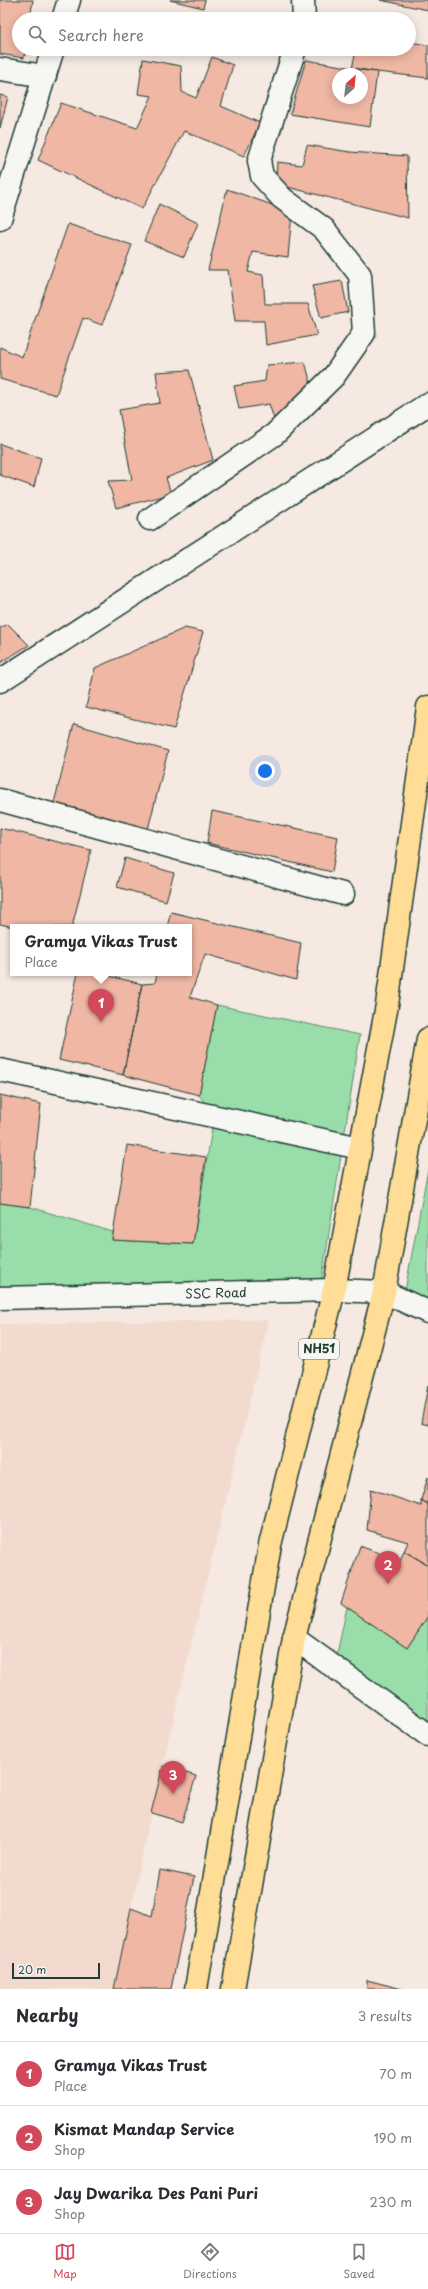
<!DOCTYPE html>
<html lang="en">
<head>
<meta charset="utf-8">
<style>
	:root { --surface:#fff; --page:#f7f7f7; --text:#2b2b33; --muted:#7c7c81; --line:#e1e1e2; --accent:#d1495b }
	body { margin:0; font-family:"Playpen Sans",sans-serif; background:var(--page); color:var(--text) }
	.compass { position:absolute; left:332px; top:68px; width:36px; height:36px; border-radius:50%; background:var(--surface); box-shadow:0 2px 10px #0003; rotate:27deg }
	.scale { position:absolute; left:12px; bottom:10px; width:88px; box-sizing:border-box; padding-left:4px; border:2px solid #1f3d34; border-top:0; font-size:11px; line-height:14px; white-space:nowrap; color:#1f3d34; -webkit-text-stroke:3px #f6f6f2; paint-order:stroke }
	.you { position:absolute; left:265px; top:771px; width:14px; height:14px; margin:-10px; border:3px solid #fff; border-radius:50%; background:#1a73e8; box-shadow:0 0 0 6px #1a73e833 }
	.badge { display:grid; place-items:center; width:26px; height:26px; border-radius:50%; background:var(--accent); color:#fff; font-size:13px; font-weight:700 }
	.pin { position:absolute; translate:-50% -33px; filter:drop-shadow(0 1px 2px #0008) }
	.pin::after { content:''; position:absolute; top:21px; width:14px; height:12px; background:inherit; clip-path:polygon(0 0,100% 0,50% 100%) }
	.popup { position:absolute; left:10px; top:924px; width:182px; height:52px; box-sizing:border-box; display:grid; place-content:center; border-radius:0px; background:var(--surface); filter:drop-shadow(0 1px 3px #0005); font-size:13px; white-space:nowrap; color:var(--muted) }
	.popup b { font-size:15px; color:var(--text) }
	.popup::after { content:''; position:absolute; left:50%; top:100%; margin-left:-8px; border:8px solid transparent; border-top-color:var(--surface) }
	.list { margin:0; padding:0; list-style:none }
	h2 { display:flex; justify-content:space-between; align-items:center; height:52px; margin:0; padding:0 16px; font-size:17px }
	h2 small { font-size:13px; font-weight:400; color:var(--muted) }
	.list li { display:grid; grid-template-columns:26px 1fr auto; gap:12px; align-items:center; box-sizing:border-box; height:64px; padding:0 16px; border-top:1px solid var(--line) }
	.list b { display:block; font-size:15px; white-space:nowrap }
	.list p { margin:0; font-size:13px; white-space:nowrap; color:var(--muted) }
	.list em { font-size:13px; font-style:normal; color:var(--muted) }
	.icon { flex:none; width:22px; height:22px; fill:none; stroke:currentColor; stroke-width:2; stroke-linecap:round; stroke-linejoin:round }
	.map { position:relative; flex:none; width:428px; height:1989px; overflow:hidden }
	.search { position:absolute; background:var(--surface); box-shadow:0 2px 10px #0003; left:12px; right:12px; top:12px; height:44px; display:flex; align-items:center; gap:10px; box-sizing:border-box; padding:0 14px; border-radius:22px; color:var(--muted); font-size:15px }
	.sheet { height:244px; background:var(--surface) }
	nav { display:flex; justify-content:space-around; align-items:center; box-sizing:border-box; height:56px; border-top:1px solid var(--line); background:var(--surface); font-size:11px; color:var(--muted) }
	nav a { display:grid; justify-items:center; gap:2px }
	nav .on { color:var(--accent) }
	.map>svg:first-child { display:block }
	.built { fill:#f3dacf }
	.green { fill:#99deaa; stroke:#5c8e6f }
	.building { fill:#efb7a4; stroke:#1f3d34; fill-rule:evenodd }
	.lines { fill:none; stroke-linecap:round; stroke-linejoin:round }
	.minor-casing { stroke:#1f3d34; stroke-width:25 }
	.tertiary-casing { stroke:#1f3d34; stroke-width:25 }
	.secondary-casing { stroke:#1f3d34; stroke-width:25 }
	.trunk-casing { stroke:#1f3d34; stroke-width:25 }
	.minor { stroke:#f6f6f2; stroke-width:22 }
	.tertiary { stroke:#f6f6f2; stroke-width:22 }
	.secondary { stroke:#f6f6f2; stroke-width:22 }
	.trunk { stroke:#ffdd96; stroke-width:22 }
	.labels { text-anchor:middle; stroke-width:3; stroke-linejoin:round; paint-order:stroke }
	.shield { fill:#f6f6f2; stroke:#60746d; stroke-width:1 }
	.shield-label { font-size:12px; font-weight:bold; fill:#1f3d34 }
	.street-label { font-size:13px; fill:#1f3d34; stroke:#f6f6f2 }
</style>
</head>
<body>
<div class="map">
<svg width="428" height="1989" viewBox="0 0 428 1989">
	<rect width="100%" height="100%" fill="#f5e9e2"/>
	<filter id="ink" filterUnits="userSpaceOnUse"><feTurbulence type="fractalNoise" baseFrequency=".025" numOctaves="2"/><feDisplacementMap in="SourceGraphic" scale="8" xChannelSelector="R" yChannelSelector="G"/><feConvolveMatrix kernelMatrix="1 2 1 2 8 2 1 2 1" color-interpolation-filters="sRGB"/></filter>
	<g filter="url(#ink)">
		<!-- built -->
		<path class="built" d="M269 1320 151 1813 114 1989H0V1324Z"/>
		<!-- green -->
		<path class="green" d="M217 1005 360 1035 320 1290 0 1298V1203L30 1207 113 1232 112 1240 193 1244 214 1116 199 1095Z
			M428 1169V1312L403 1301Z
			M347 1607 407 1648 428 1616V1720L394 1703 334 1668Z"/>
		<!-- building -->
		<path class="building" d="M0 0H33L30 19H19V49H26L24 58 0 54Z
			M170 0H205L203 8Z
			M380 0H428V10Z
			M409 42 428 45V78L352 69 356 49H409Z
			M212 57 233 65 221 106 260 123 244 156 184 131 142 209 38 160 61 103 137 128 152 96 138 94 143 59 181 66 182 92 196 98Z
			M306 60 377 72 370 127 290 114ZM338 74H362V98H338Z
			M0 95 8 97 0 128Z
			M307 145 350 152 407 156 408 218 276 184 277 162 302 165Z
			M227 189 292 212 288 257 253 252 248 272 263 275 265 304H308L317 335 266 345 264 321H235L228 270H208Z
			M159 204 198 223 184 257 144 241Z
			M68 224 132 245 102 325 83 318 56 395 0 379V347L22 357Z
			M342 281 348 312 321 318 312 286Z
			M305 362 313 391 274 419 269 404 239 409 234 386 265 381 267 365Z
			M189 370 213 460 166 478 171 494 116 508 108 481 132 480 119 410 160 403 156 372Z
			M0 444 41 458 34 487 0 475Z
			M8 624 29 645 0 663V628Z
			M185 628 203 632 174 729 86 707 95 668Z
			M74 724 168 751 148 829 53 807Z
			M212 811 338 837 332 872 207 843Z
			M0 828 91 850 72 927H13L0 924Z
			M125 858 174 873 166 901 117 887Z
			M171 912 301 943 296 980 205 954 190 997 217 1005 199 1095 123 1075 142 984 155 983 157 973H189V927H167Z
			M78 973H97L142 984 123 1075 59 1060Z
			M0 1095 41 1104 30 1207 0 1203Z
			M127 1145 206 1157 193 1244 112 1240Z
			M428 1385V1425L421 1423Z
			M428 1477V1504L421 1500Z
			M371 1489 421 1506V1500L428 1504V1565L404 1551 408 1542 367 1530Z
			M360 1546 400 1561 404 1551 428 1565V1616L407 1648 341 1603Z
			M163 1766 196 1776 182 1822 151 1813Z
			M160 1870 194 1877 171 1989H114L131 1908 152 1916Z
			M367 1980 402 1989H367Z"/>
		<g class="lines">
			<defs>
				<path id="minor" d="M303 0 304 19
					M0 69 45 76
					M150 519 275 434 334 376 364 333 360 275 324 229 282 198 262 176 259 161 295 49
					M0 800 343 894
					M0 1070 360 1148
					M294 1638 428 1735"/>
				<path id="tertiary" d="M63 19 69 0
					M0 219 53 49"/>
				<g id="secondary">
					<path d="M0 681 428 404"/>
					<path id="s1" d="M0 1298 334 1290 384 1292 428 1312"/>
				</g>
				<path id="trunk" d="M196 1989 270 1545 334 1290 387 1005 428 707
					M233 1989 294 1638 384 1292 428 1039"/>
			</defs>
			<!-- minor casing -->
			<use href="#minor" class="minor-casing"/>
			<!-- tertiary casing -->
			<use href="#tertiary" class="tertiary-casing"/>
			<!-- secondary casing -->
			<use href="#secondary" class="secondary-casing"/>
			<!-- trunk casing -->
			<use href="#trunk" class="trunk-casing"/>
			<!-- minor -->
			<use href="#minor" class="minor"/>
			<!-- tertiary -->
			<use href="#tertiary" class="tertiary"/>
			<!-- secondary -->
			<use href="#secondary" class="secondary"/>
			<!-- trunk -->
			<use href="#trunk" class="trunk"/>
		</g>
	</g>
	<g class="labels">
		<!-- shield labels -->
		<rect class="shield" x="299" y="1339" width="40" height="20" rx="3"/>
		<g class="shield-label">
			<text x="319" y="1353">NH51</text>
		</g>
		<!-- street labels -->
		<g class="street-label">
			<text dy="5" stroke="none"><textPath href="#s1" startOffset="216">SSC Road</textPath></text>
		</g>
	</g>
</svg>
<svg class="compass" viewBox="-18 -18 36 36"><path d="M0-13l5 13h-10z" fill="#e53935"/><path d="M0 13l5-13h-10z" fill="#7c7c81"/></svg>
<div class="scale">20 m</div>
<div class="you"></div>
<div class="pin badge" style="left:101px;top:1022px">1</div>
<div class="popup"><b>Gramya Vikas Trust</b>Place</div>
<div class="pin badge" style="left:388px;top:1584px">2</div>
<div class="pin badge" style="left:173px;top:1794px">3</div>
<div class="search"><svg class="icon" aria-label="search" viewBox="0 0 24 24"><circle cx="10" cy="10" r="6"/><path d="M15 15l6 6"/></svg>Search here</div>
</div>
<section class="sheet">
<h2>Nearby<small>3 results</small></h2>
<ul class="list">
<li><span class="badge">1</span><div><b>Gramya Vikas Trust</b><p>Place</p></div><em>70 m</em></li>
<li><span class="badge">2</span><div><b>Kismat Mandap Service</b><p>Shop</p></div><em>190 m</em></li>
<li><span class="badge">3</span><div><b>Jay Dwarika Des Pani Puri</b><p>Shop</p></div><em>230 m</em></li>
</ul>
</section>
<nav>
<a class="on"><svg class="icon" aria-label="map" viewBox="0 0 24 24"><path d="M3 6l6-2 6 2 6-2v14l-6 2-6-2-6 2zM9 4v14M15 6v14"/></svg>Map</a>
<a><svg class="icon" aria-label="directions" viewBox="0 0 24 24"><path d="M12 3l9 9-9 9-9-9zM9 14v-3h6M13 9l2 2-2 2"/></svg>Directions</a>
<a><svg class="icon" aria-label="saved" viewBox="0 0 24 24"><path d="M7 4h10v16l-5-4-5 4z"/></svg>Saved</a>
</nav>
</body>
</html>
